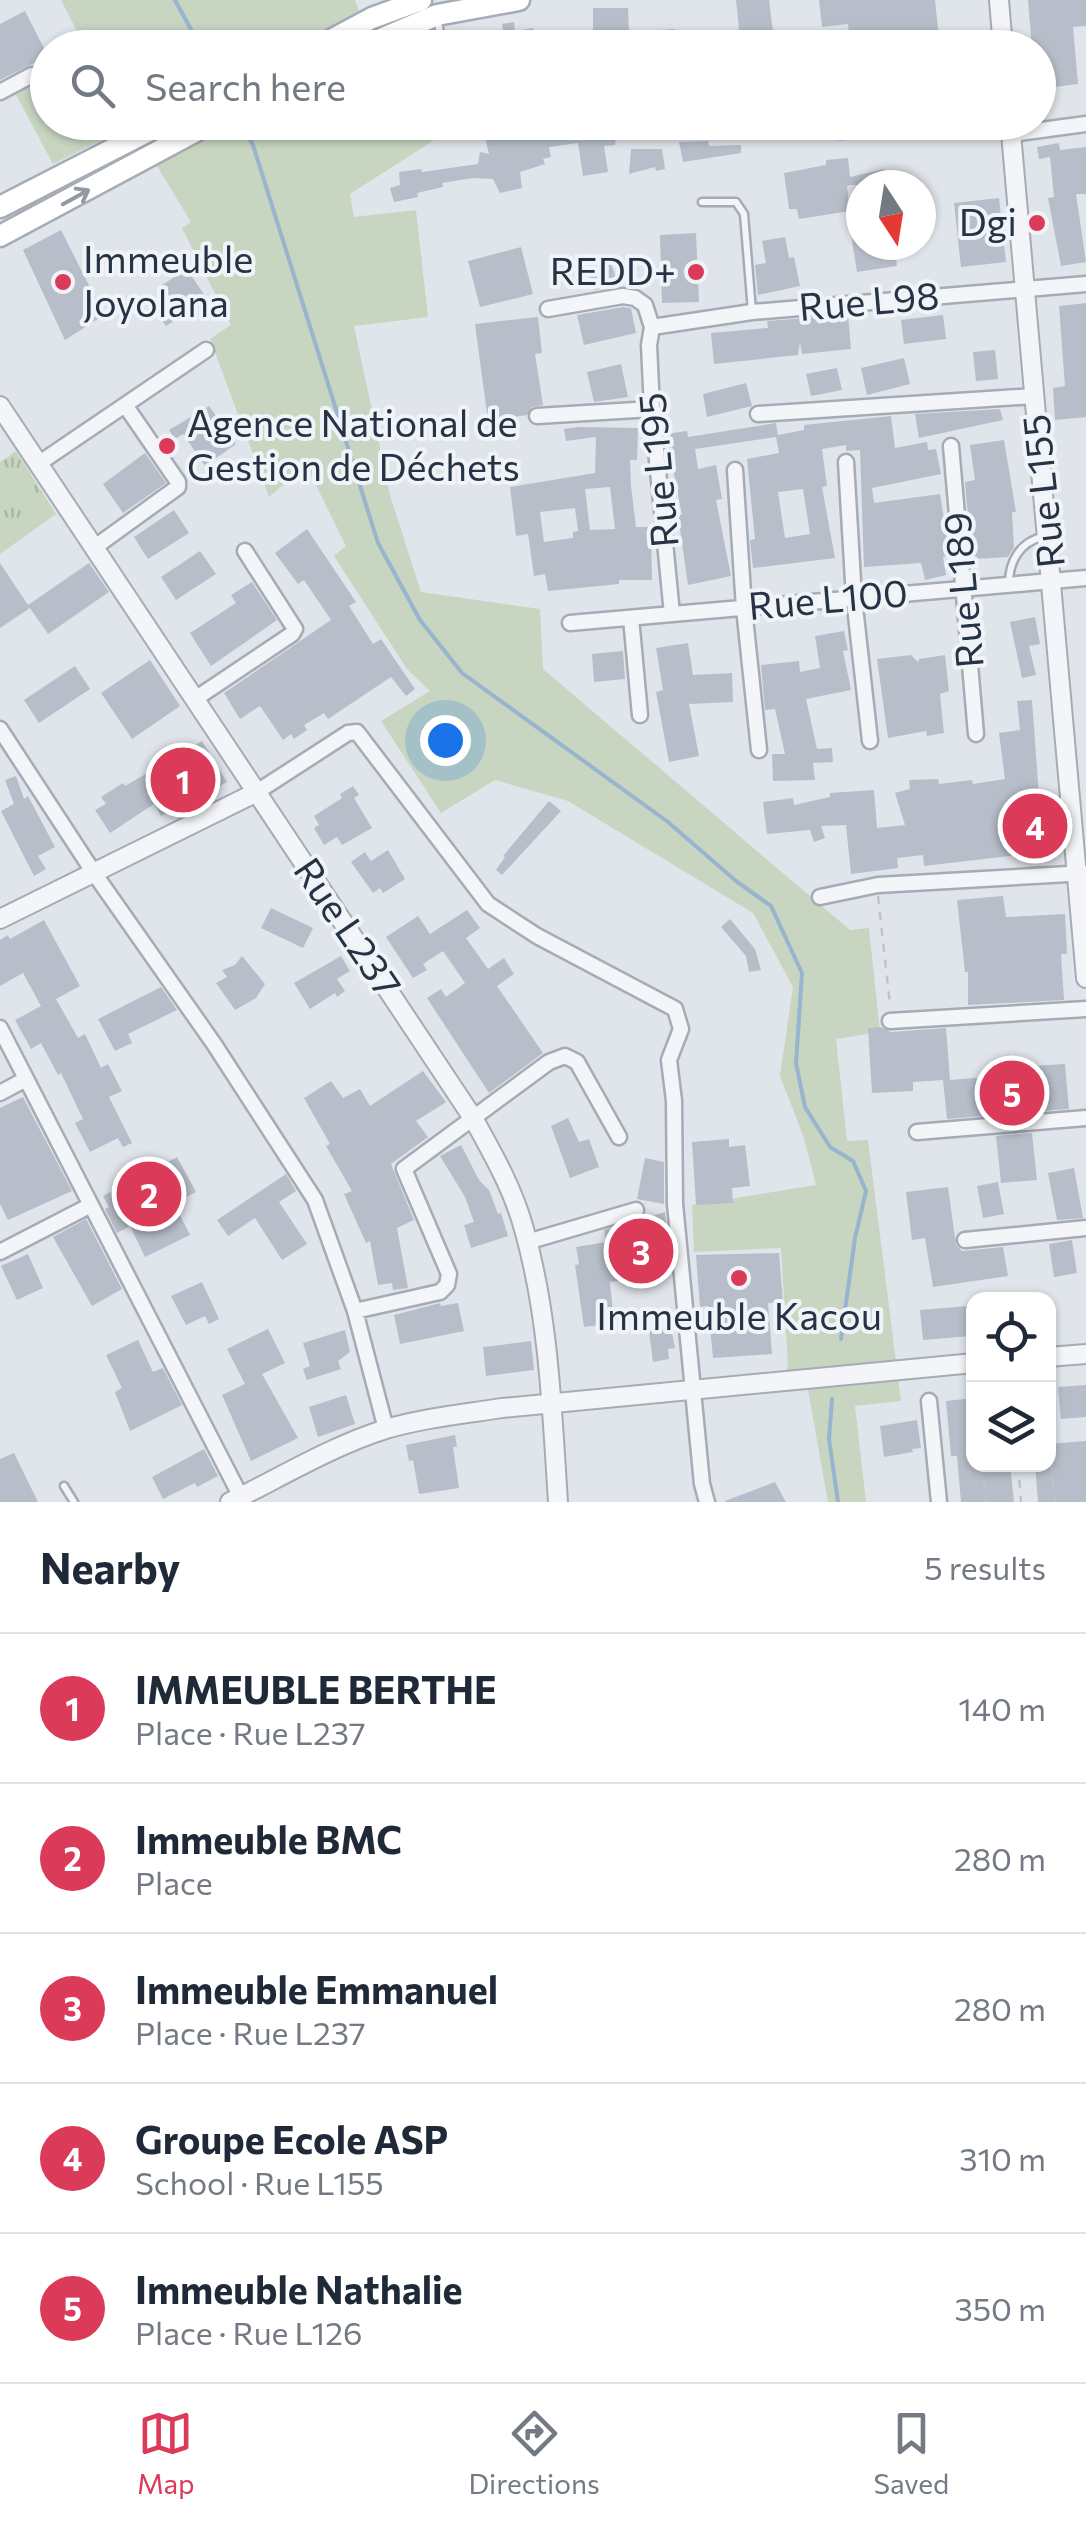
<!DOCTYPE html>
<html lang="en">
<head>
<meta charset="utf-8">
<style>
	:root { --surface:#fff; --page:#f6f6f7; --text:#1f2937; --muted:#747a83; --line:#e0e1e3; --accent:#db3a59 }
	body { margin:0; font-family:Commissioner,sans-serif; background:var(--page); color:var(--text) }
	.controls { position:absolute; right:30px; bottom:30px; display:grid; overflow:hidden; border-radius:20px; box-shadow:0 2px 8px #0004 }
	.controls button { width:90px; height:90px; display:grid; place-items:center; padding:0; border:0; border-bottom:2px solid var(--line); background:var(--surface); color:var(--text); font:50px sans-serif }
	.compass { position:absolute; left:846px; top:170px; width:90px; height:90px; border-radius:50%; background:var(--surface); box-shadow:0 2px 8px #0004; rotate:168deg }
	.you { position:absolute; left:445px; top:740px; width:35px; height:35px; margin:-25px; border:8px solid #fff; border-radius:50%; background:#1a73e8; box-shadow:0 0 0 15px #1a73e833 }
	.badge { display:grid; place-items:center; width:65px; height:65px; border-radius:50%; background:var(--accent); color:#fff; font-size:32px; font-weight:700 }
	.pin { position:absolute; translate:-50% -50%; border:5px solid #fff; box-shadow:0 2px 10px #0006 }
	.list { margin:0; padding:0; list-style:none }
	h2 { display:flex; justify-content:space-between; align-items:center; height:130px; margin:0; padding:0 40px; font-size:42px }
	h2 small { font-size:32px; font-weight:400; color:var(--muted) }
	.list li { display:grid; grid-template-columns:65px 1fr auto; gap:30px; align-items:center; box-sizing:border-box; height:150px; padding:0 40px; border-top:2px solid var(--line) }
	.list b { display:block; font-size:38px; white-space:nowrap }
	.list p { margin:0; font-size:32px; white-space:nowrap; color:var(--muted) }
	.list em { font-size:32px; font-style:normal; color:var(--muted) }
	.icon { flex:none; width:55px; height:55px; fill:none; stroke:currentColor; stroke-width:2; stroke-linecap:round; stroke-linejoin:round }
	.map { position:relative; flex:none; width:1086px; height:1502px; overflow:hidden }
	.search { position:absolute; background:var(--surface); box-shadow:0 2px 8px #0004; left:30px; right:30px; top:30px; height:110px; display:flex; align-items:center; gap:25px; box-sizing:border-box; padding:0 35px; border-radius:55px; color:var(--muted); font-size:38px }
	.sheet { height:880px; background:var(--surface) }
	nav { display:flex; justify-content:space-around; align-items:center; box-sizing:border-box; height:140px; border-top:2px solid var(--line); background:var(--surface); font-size:28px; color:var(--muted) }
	nav a { display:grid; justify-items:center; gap:5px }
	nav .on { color:var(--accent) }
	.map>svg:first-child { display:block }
	.green { fill:#c7d5c1 }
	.park { fill:url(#park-tufts) }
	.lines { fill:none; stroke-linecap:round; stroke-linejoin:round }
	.stream { stroke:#98b4ce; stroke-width:4 }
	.building { fill:#b7bec9; fill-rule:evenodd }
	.service-casing { stroke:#a5acb6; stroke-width:11 }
	.minor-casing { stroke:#a5acb6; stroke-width:19 }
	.tertiary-casing { stroke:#a5acb6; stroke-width:22 }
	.secondary-casing { stroke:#a5acb6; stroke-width:25 }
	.path { stroke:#bfc3c9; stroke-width:2.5; stroke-dasharray:8 8; stroke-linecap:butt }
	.service { stroke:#f4f5f8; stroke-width:6 }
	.minor { stroke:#f4f5f8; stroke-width:14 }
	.tertiary { stroke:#f4f5f8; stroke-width:18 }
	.secondary { stroke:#fff; stroke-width:20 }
	.oneway { stroke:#9399a2 }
	.poi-dot { fill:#db3a59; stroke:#f0f4f8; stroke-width:4 }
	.labels { text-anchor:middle; stroke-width:8; stroke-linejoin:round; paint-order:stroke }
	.poi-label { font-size:38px; fill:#273344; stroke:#f0f4f8; text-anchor:end }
	.street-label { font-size:38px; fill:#273344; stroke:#f0f4f8 }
</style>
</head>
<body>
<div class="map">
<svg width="1086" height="1502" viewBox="0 0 1086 1502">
	<defs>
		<pattern id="park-tufts" width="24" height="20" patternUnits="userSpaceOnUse" patternTransform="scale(2.5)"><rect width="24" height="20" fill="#c7d5c1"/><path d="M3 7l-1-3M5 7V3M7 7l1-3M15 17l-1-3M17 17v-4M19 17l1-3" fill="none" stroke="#abb7a7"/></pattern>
	</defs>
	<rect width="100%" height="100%" fill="#e0e5eb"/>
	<!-- green -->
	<path class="green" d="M61 0H355L372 47H85Z
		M47 76 48 122 455 123 456 126 350 194 354 217 416 210 428 317 354 326 390 495 421 592 540 609 543 669 850 930 869 928 880 1032 836 1039 847 1141 868 1140 901 1401 855 1406 866 1502H828L808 1390 782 1392 788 1364 781 1248 694 1252 692 1205 816 1185 804 1138 780 1076 793 987 753 913 568 801 495 780 441 813 381 721 430 691 407 669 334 556 346 546 306 465 269 497 210 339 231 325 182 228 191 222 132 125 53 164 14 91Z"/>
	<!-- park -->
	<path class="park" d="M16 451 56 514 0 554V462Z"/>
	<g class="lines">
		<!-- stream -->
		<path class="stream" d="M175 0 201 48
			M240 122 253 145 378 543 420 620 462 673 668 822 736 881 771 906 802 973 796 1063 805 1107 830 1147 853 1161 866 1191 855 1238 841 1339
			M832 1399 829 1439 838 1502"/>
	</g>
	<!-- building -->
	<path class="building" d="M736 0H769L774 40 822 35 823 48H741Z
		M819 0H935L940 48H850L848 24 822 27Z
		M1028 0H1086V26L1073 27 1078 84 1038 89V48H1032Z
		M593 8H628L629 32H593Z
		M25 11 48 56 0 80V24Z
		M514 22 515 31 533 28 536 48H506L502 24Z
		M674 29 687 41 680 48H632L648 31Z
		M528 125V127L537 126 538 135 561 132 560 128 571 126V130L617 129 615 145 604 146 608 172 583 176 578 143 549 147 551 157 543 159 545 164 520 172 522 188 500 193 493 179 473 178 442 183 443 187 417 193 418 197 394 202 390 188 400 185 399 172 421 169 422 172 478 164 480 152 489 154 485 137 508 140 509 129Z
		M708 141 709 146 741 145V153L683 162 679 142Z
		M1059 143 1060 150 1086 147V194H1076L1086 262 1061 266 1048 198 1054 197 1050 157 1039 159 1037 147Z
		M631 149H662L665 169 656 171 655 167 629 174Z
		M848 158 850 177 884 169 888 185H851L847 186 850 211 799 219 797 209H789L784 173 826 165V160Z
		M999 198 1006 262 961 267 954 203Z
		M861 214V245H894L897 266 857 272 848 216Z
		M61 230 104 315 65 340 23 250Z
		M696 233 699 302 662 303 660 235Z
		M785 237 789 258 794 257 800 286 758 295 755 265 766 263 762 241Z
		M521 247 533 294 480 307 468 261Z
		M611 264 619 286 594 290 588 271Z
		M187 269 207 299 166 326 153 306 169 295 162 285Z
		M1086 303V417L1055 420 1053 388 1065 386 1059 306Z
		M623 307 631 308 636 333 584 345 577 315Z
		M848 315 851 349 802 354 800 342 798 355 714 364 711 333 768 328 767 321Z
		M943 315 946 339 904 344 901 320Z
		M538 317 542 353 535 354 543 405 532 407 527 415 488 421 475 324Z
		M995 350 998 379 976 381 973 352Z
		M904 358 910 384 867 395 861 368Z
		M621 364 628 397 594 402 587 372Z
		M837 368 842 390 811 396 806 374Z
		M746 383 752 406 707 417 703 394Z
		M209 406 236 444 205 466 183 434 175 439 169 430Z
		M1000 409 1003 420 919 438 915 414Z
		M891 416 895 448 927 442 928 450 936 449 941 474 872 488 874 503 940 494 950 556 943 557 946 575 925 580 921 563 864 567 860 450 846 451V445L822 449 827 486 822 487 835 558 753 568 750 540 755 539 747 459 779 453 776 437 695 449 698 469 716 465 722 499 716 500 731 576 688 585 678 515H682L666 434 687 431 688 437 776 423 778 435 804 430V425ZM803 489 810 534 785 538 778 492Z
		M578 427 638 428 637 460H630L631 486 636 527H651L652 580H619V584L548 591 545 574 534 576 528 534 516 536 510 487 595 473 596 437 566 441 564 429ZM610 487 615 529 590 530 585 489ZM575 508 578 531 573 532V538L544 542 540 512Z
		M1004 440 1016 512H1012L1014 547 1008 557 975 559 974 551 971 552 965 482 975 480 970 445Z
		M145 453 166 483 123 513 103 484Z
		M174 510 189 533 148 559 134 537Z
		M307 529 356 602 349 606 373 644 381 639 415 689 406 696 391 677 328 719 324 713 304 725 307 730 294 739 291 734 283 740 260 706 240 719 224 693 331 620 304 580 298 584 275 553Z
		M200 551 216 574 176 600 161 577Z
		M0 563 28 605 89 563 109 592 48 634 30 608 0 628Z
		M252 582 277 620 211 666 190 633 236 603 231 595Z
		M1035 617 1040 644 1029 646 1036 675 1022 678 1010 622Z
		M844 631 848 650 843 651 851 690 806 699 817 749 832 748 833 762 813 763 815 780 773 781 772 754H785L775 709 765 710 761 665 799 661 800 672 820 668 815 636Z
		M688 643 693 675 732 673 733 702 689 704 699 756 669 762 656 692 663 690 656 648Z
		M623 651 625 679 594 682 592 654Z
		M911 655 918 662 919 659 945 655 949 691 940 694 944 733 927 736 926 731 888 738 877 659Z
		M150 660 180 706 132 739 101 693Z
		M75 666 90 689 39 723 24 700Z
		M1032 700 1043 852 924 866 923 855 897 858 898 868 851 874 846 825 821 826 825 838 814 842 810 830 767 834 763 802 793 798 794 805 830 797V793L874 790 877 828 905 825 895 793 910 789 909 780 938 779 939 784 972 780 973 784 1005 779 999 733 1020 730 1017 701Z
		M202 741 227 782 161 816 154 804 110 833 95 810 106 804 101 797 123 783 125 786Z
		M16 776 24 799 28 796 55 847 38 856 46 869 34 876 1 811 14 804 5 780Z
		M353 786 359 795 354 798 372 828 342 845 337 837 324 845 314 828 319 825 314 816 342 798 340 794Z
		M549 801 561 811 502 875 496 870 505 857 503 856Z
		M388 850 405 879 383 893 380 888 373 893 351 862 365 852 371 861Z
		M1003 896 1006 917 1065 914 1067 954H1061L1064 1000 968 1005V972H965L957 900Z
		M271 908 313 928 303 948 261 928Z
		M467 910 480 928 466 938 488 969 504 958 514 974 497 986 543 1053 489 1093 427 998 441 989 446 997 465 983 443 951 423 964 427 970 413 978 386 937 418 916 430 934Z
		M730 919 755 949 761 970 749 972 746 956 721 927Z
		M44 920 80 986 56 999 78 1038 85 1034 101 1068 108 1064 122 1091 109 1097 132 1143 123 1147 118 1138 90 1152 75 1123 83 1119 61 1073 58 1075 41 1043 31 1049 15 1020 41 1006 23 973 0 986V940L8 935 10 939Z
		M242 956 265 984 256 998 235 1010 216 983 227 977 222 970 235 965Z
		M341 956 350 971 337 979 345 991 337 997 335 993 310 1009 294 983Z
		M161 987 177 1010 128 1034 132 1043 115 1051 98 1019Z
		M881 1027 891 1032 946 1028 950 1080 987 1077 986 1073 1032 1071V1066L1065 1064 1069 1109 947 1119 943 1080 913 1082V1091L872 1093 868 1028Z
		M423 1071 446 1102 416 1121 428 1137 391 1164 414 1220 397 1228 408 1288 393 1290 392 1283 378 1285 370 1241 366 1243 344 1194 352 1191 326 1146 330 1144 304 1098 331 1081 343 1098 360 1089 370 1106Z
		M23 1097 72 1191 8 1220 0 1204V1108Z
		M568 1118 579 1142 589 1139 599 1167 570 1178 551 1126Z
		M1032 1133 1037 1180 1001 1183 996 1136Z
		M729 1139V1147L745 1145 750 1186 732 1188 733 1203 696 1205 692 1142Z
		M461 1145 479 1180 489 1190 498 1214 501 1213 508 1236 471 1248 464 1225 474 1222 465 1197 440 1156Z
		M177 1157 196 1192 174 1203 190 1235 145 1257 130 1226 117 1233 105 1209 109 1207 103 1196Z
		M645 1158 664 1162V1204L637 1199Z
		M1074 1168 1083 1218 1057 1220 1048 1173Z
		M286 1174 296 1191 279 1202 307 1244 282 1260 255 1218 228 1236 217 1220Z
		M998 1182 1004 1214 983 1218 977 1186Z
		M948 1187 956 1245 962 1251 1003 1247 1008 1276 933 1287 925 1238 912 1240 906 1192Z
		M665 1212 671 1273 610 1282 614 1323 584 1327 575 1265 579 1264 576 1247 606 1242 604 1230Z
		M86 1219 122 1289 92 1306 53 1237Z
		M1072 1240 1077 1273 1054 1277 1049 1244Z
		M779 1253 783 1302 768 1303 772 1354 713 1358 708 1306 700 1307 696 1255Z
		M28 1254 43 1288 17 1300 1 1266Z
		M202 1282 219 1319 209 1324 205 1316 186 1325 171 1296Z
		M440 1303 441 1306 458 1303 464 1331 400 1344 394 1315Z
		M968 1306 971 1336 923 1340 920 1310Z
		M671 1328 675 1348 668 1349 669 1359 653 1362 649 1331Z
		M268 1329 285 1363 262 1374 298 1438 251 1461 222 1395 245 1384 227 1349Z
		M345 1330 350 1352 338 1361 341 1369 307 1380 303 1369 310 1366 303 1343Z
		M138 1340 153 1372 163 1368 182 1405 130 1431 115 1392 122 1388 106 1355Z
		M531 1341 534 1370 486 1376 483 1347Z
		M1086 1385V1417L1061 1419 1058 1387Z
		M346 1395 355 1424 318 1437 309 1407Z
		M974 1398V1464H1010L1014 1502H961L957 1456H951L946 1401Z
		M917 1420 921 1448 912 1449 913 1452 884 1457 880 1426Z
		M455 1435 457 1447H453L459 1488 419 1494 413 1460 409 1461 406 1445Z
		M1086 1441V1502H1038L1035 1464H1048V1444Z
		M204 1449 218 1476 197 1487 195 1483 163 1499 152 1477Z
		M14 1453 38 1502H0V1459Z
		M775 1482 786 1502H725V1501Z"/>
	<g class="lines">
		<defs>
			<path id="service" d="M438 21 442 48
				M702 202H736L744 214 752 311
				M1009 583C1009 562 1020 542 1042 537
				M64 1486 74 1502"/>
			<path id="minor" d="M0 92 32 75
				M840 131 934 122
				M1011 134 1086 124
				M548 309 623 296 635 298 645 305 652 327 649 345 652 409 672 614
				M652 327 752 312 1086 284
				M758 414 1034 396
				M537 416 652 409
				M951 446 976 734
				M846 462 854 598 870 741
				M38 464 206 350
				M735 470 744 608 759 750
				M95 547 178 487V482L125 405
				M631 618 640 715
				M570 623 1086 578
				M195 699 292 634 295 629 245 551
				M0 729 94 873 214 1044 315 1200 355 1311 386 1429
				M257 792 348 733 357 732 488 904 537 936 675 1009 681 1029 669 1060 674 1101 675 1204 702 1484 707 1502
				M820 897 878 885 1086 873
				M890 1021 1086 1009
				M0 1028 241 1497
				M0 1093 26 1079
				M917 1132 1086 1118
				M965 1240 1086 1228
				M527 1242 636 1210
				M0 1252 91 1205
				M355 1311 440 1292 447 1285 449 1274 404 1169 549 1062 565 1056 577 1062 619 1137
				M929 1401 939 1502"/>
			<path id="tertiary" d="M999 0 1003 48
				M1010 122 1086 978
				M0 406 473 1118C493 1154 513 1189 524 1229 549 1317 552 1411 558 1502
				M0 919 257 792
				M1048 1357 1086 1354
				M230 1502C281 1477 332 1446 386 1429 423 1418 464 1414 502 1408L974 1363"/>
			<path id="secondary" d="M316 48 372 18 421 0
				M360 48 437 15 519 0
				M0 207 166 122
				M0 236 213 122"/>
		</defs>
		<!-- service casing -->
		<use href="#service" class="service-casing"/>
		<!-- minor casing -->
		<use href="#minor" class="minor-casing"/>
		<!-- tertiary casing -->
		<use href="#tertiary" class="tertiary-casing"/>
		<!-- secondary casing -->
		<use href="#secondary" class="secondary-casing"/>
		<!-- path -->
		<path class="path" d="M878 896 890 1005
			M1048 1430 1055 1502
			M983 1464 986 1502
			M1018 1464 1021 1502"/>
		<!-- service -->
		<use href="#service" class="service"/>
		<!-- minor -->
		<use href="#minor" class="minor"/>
		<!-- tertiary -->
		<use href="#tertiary" class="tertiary"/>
		<!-- secondary -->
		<use href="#secondary" class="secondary"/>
	</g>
	<!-- one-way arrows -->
	<defs><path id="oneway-shaft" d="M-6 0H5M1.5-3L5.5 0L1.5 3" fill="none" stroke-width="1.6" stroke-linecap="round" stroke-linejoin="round" transform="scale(2.5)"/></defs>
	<use class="oneway" href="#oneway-shaft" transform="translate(76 197) rotate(-29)"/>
	<!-- markers -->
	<g class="poi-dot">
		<circle cx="1037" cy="223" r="10"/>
		<circle cx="696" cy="272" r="10"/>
		<circle cx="63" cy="282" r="10"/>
		<circle cx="167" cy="446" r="10"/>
		<circle cx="739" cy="1278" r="10"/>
	</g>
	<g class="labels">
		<!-- poi labels -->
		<g class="poi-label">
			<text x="1017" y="236">Dgi</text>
			<text x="83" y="273" text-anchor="start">Immeuble<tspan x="83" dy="44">Joyolana</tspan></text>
			<text x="676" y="285">REDD+</text>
			<text x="187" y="437" text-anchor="start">Agence National de<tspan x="187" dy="44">Gestion de Déchets</tspan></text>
			<text x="739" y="1330" text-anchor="middle">Immeuble Kacou</text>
		</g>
		<!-- street labels -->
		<g class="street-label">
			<text transform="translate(869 302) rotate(-5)" y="13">Rue L98</text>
			<text transform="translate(659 470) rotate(-95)" y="13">Rue L195</text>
			<text transform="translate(1044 491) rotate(-96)" y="13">Rue L155</text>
			<text transform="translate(964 590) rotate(-95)" y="13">Rue L189</text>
			<text transform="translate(828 600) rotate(-5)" y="13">Rue L100</text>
			<text transform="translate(347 928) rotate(56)" y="13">Rue L237</text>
		</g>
	</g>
</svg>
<div class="controls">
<button><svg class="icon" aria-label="locate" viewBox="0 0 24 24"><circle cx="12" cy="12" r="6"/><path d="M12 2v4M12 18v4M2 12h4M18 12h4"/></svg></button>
<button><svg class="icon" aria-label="layers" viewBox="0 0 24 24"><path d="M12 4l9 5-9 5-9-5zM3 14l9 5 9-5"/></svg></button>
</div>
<svg class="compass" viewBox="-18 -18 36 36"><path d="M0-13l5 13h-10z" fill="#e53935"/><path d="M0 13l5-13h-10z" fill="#747a83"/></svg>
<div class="you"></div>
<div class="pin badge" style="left:183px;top:780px">1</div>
<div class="pin badge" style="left:149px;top:1194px">2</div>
<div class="pin badge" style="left:641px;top:1251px">3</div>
<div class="pin badge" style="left:1035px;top:826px">4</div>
<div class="pin badge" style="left:1012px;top:1093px">5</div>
<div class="search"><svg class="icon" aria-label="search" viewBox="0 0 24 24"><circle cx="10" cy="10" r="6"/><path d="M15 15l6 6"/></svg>Search here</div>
</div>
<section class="sheet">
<h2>Nearby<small>5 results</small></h2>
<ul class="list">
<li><span class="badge">1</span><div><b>IMMEUBLE BERTHE</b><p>Place · Rue L237</p></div><em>140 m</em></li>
<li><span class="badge">2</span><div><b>Immeuble BMC</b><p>Place</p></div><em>280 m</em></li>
<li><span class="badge">3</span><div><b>Immeuble Emmanuel</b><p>Place · Rue L237</p></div><em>280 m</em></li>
<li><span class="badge">4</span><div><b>Groupe Ecole ASP</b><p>School · Rue L155</p></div><em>310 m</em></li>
<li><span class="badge">5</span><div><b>Immeuble Nathalie</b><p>Place · Rue L126</p></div><em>350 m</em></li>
</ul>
</section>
<nav>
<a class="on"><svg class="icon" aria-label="map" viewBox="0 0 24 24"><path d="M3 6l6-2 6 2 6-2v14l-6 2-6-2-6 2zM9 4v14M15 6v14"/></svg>Map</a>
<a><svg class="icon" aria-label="directions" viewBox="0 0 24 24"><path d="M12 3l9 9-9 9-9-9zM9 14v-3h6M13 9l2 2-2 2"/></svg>Directions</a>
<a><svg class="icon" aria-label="saved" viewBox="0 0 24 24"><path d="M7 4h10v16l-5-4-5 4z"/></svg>Saved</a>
</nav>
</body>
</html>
